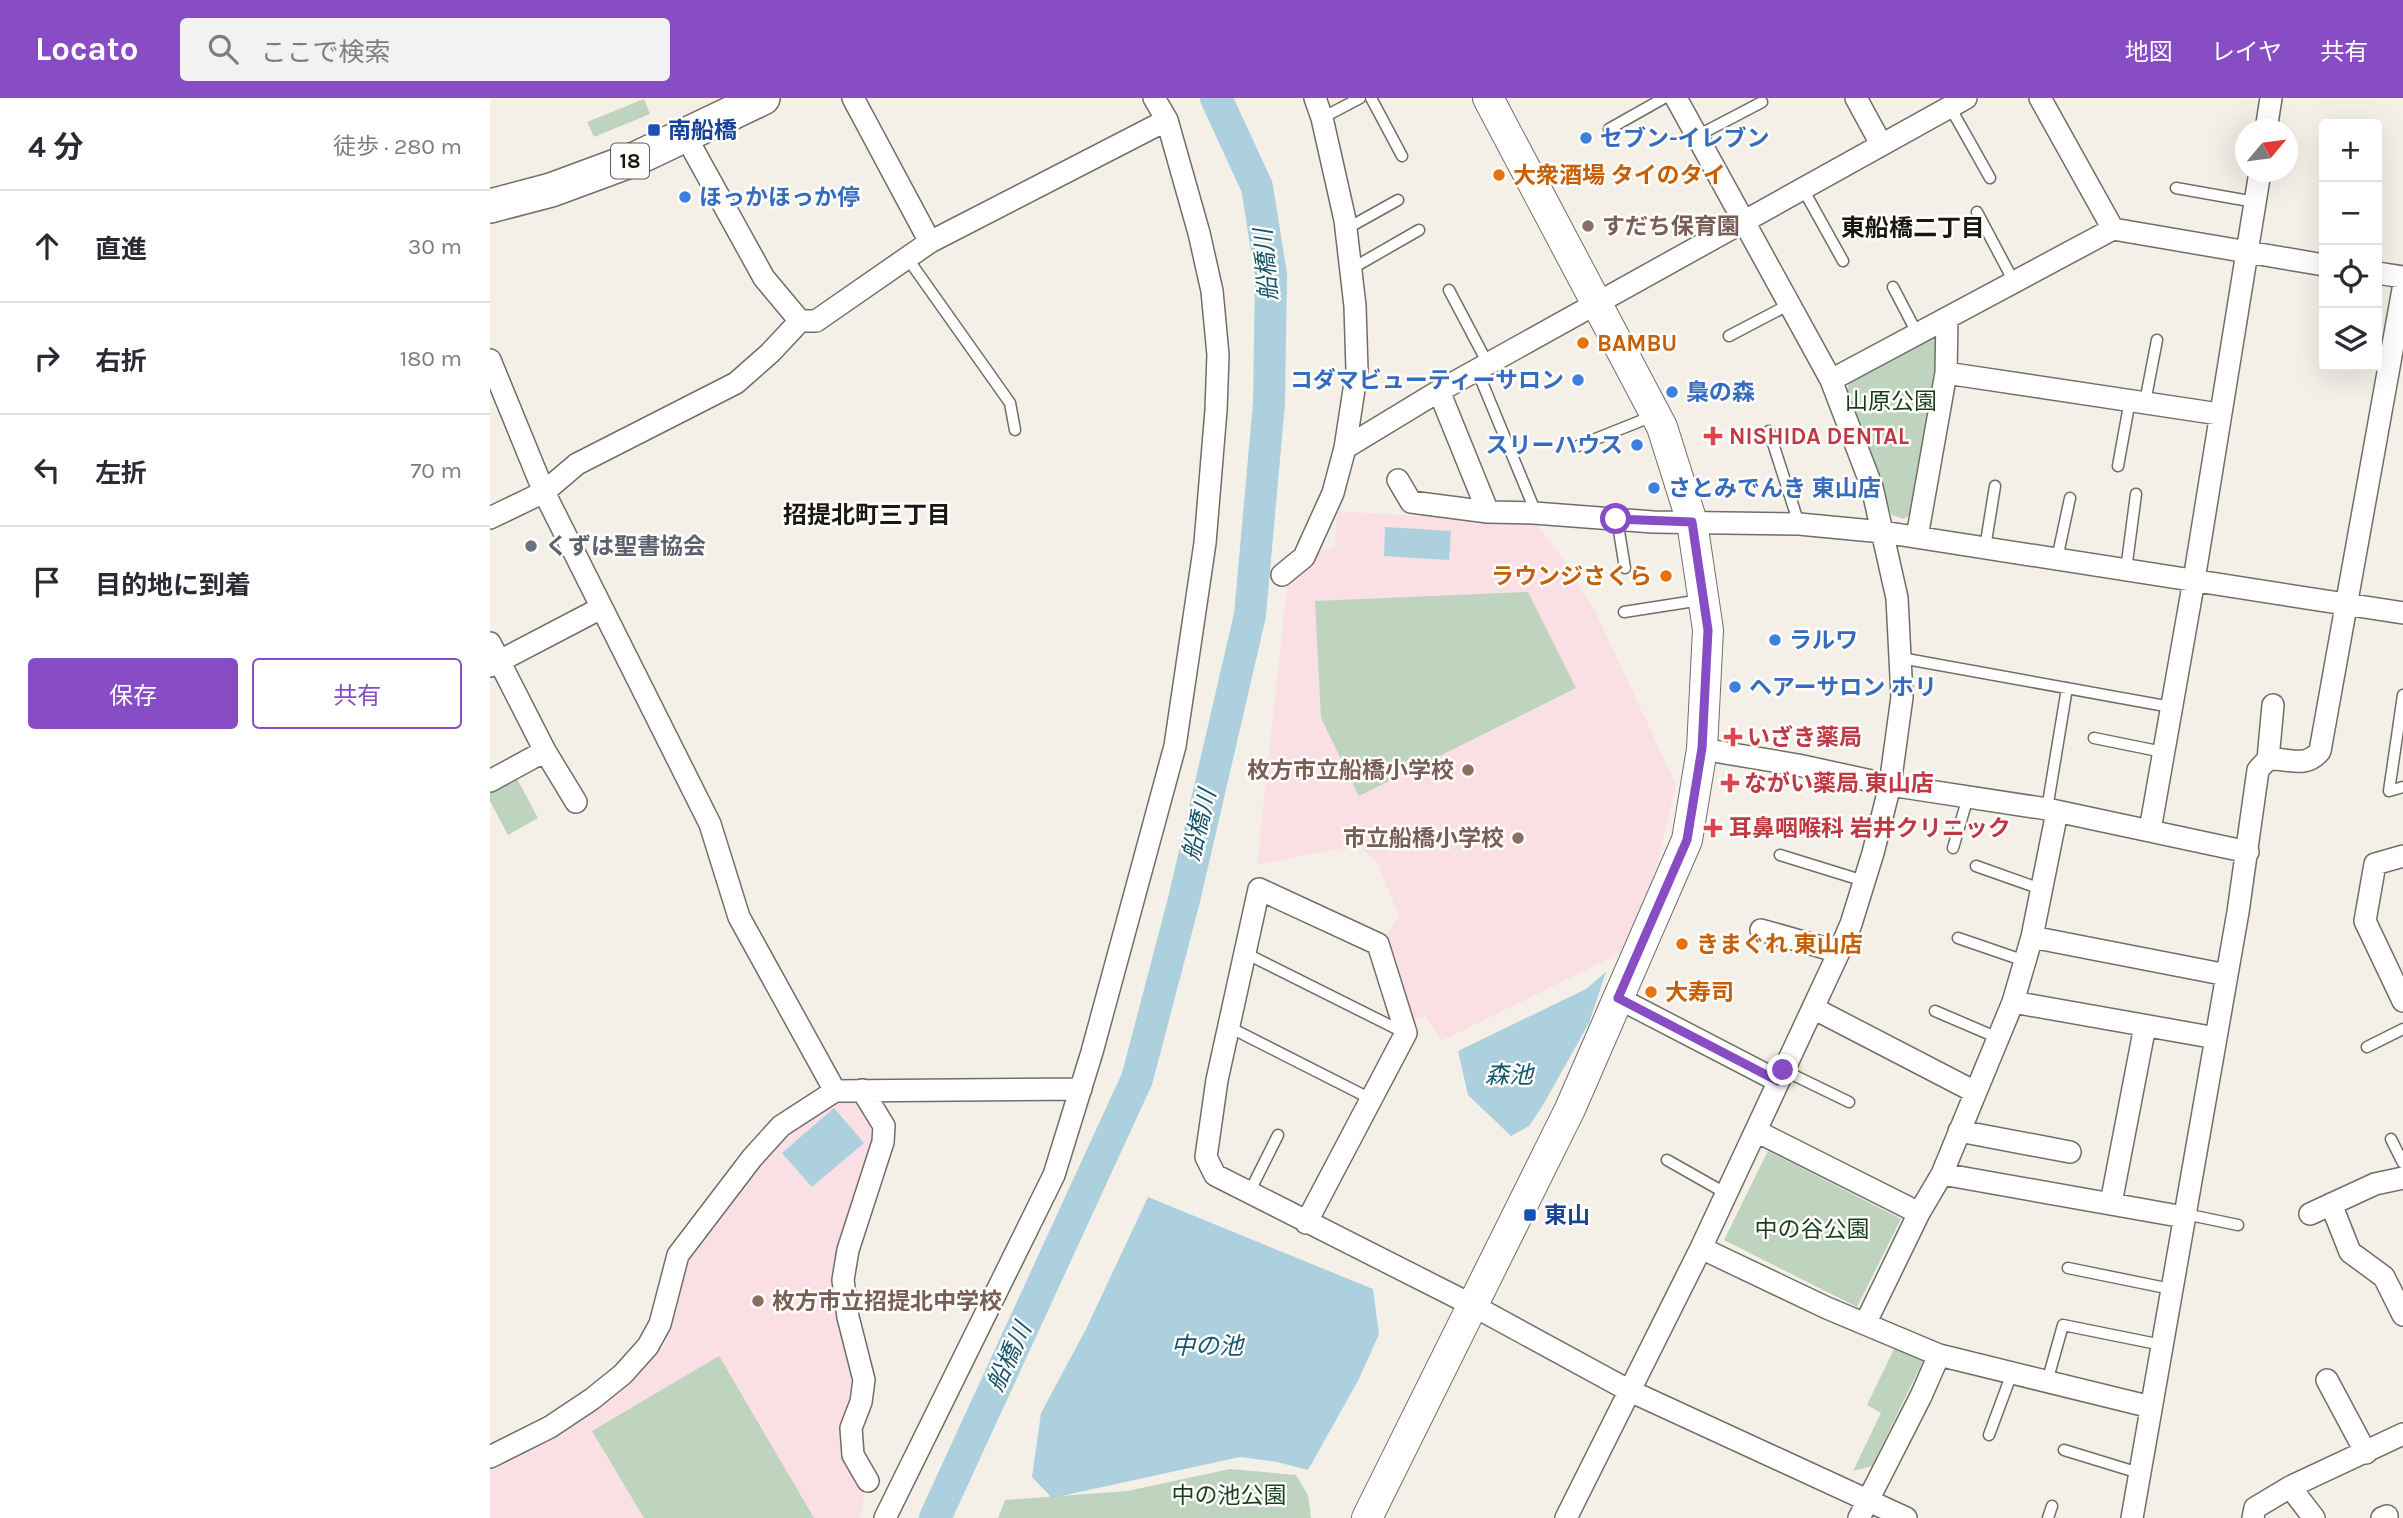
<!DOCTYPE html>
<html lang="ja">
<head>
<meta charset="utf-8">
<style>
	:root { --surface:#fff; --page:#f2f2f3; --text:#2b2b33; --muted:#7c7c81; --line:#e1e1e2; --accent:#884dc4 }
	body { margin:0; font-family:Karla,"Noto Sans JP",sans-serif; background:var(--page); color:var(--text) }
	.controls { position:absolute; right:21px; top:21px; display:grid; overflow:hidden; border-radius:7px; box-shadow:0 7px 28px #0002 }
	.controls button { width:63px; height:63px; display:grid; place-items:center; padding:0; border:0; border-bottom:2px solid var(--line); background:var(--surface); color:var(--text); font:35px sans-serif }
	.compass { position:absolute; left:1745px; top:21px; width:63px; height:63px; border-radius:50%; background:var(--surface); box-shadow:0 7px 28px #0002; rotate:61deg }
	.stop { position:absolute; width:21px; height:21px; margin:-16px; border:5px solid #884dc4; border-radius:50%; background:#fff }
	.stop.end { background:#884dc4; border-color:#fff; box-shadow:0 2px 7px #0008 }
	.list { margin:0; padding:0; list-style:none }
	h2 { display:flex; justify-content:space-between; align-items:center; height:91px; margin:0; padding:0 28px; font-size:30px }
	h2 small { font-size:23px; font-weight:400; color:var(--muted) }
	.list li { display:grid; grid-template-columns:46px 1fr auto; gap:21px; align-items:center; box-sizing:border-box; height:112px; padding:0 28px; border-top:2px solid var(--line) }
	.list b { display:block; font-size:26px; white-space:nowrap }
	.list em { font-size:23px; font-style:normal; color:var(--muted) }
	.actions { display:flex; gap:14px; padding:21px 28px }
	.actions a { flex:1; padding:16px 0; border:2px solid var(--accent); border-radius:7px; text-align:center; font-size:24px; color:var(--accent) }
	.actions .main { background:var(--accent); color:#fff }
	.icon { flex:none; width:38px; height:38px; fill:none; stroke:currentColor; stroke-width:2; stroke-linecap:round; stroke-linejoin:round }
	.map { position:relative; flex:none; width:1913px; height:1420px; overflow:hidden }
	header { display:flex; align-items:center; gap:42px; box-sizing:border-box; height:98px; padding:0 35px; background:var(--accent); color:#fff }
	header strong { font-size:33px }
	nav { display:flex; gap:38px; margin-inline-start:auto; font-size:24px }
	.search { width:490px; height:63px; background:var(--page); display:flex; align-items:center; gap:18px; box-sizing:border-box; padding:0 24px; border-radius:7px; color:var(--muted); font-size:26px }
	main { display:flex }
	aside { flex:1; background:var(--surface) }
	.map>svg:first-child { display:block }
	.education { fill:#fadfe4 }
	.green { fill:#bed4be }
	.water { fill:#add0df }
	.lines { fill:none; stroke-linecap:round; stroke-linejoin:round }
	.river { stroke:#add0df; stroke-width:32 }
	.lane-casing { stroke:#716e67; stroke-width:13 }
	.street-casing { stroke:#716e67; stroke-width:24 }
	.secondary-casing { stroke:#716e67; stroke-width:32 }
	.primary-casing { stroke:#716e67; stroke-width:36 }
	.lane { stroke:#fff; stroke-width:10 }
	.street { stroke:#fff; stroke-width:21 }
	.secondary { stroke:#fff; stroke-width:30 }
	.primary { stroke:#fff; stroke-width:33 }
	.route { stroke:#884dc4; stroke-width:9 }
	.transit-dot { fill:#1a4fb4; stroke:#fffefc; stroke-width:2.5 }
	.shop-dot { fill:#3f7fe0; stroke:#fffefc; stroke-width:2.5 }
	.food-dot { fill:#e8710a; stroke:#fffefc; stroke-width:2.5 }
	.education-dot { fill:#8d6e63; stroke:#fffefc; stroke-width:2.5 }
	.health-dot { fill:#e0444e; stroke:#fffefc; stroke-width:2.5 }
	.worship-dot { fill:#6b7280; stroke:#fffefc; stroke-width:2.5 }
	.labels { text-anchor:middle; stroke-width:5; stroke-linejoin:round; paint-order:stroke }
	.shield { fill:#fffefc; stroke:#5d5c5a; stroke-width:2 }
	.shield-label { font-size:21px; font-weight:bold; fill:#181714 }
	.transit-label { font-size:23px; font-weight:bold; fill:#164399; stroke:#fffefc; text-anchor:start }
	.shop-label { font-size:23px; font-weight:bold; fill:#366cbe; stroke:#fffefc; text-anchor:start }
	.food-label { font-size:23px; font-weight:bold; fill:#c56008; stroke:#fffefc; text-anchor:start }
	.education-label { font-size:23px; font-weight:bold; fill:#785e54; stroke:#fffefc; text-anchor:start }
	.park-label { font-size:23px; fill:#183e1c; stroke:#fffefc }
	.health-label { font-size:23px; font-weight:bold; fill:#be3a42; stroke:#fffefc; text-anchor:start }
	.worship-label { font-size:23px; font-weight:bold; fill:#5b616d; stroke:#fffefc; text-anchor:start }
	.neighbourhood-label { font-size:24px; font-weight:bold; fill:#181714; stroke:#fffefc }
	.water-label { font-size:24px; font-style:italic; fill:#14566d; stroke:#fffefc }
</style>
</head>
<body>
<header>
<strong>Locato</strong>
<div class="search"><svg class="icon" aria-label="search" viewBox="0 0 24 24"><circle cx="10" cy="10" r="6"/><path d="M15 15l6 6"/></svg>ここで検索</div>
<nav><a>地図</a><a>レイヤ</a><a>共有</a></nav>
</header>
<main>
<aside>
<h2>4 分<small>徒歩 · 280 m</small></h2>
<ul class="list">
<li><svg class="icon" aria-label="ahead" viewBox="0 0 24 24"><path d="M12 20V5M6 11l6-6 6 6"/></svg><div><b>直進</b></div><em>30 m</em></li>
<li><svg class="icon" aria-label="right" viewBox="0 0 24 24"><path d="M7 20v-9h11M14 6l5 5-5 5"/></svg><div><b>右折</b></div><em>180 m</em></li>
<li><svg class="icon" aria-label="left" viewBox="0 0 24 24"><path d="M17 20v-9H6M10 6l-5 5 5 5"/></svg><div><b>左折</b></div><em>70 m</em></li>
<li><svg class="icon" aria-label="arrive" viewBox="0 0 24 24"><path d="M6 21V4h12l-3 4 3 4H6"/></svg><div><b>目的地に到着</b></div></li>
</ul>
<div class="actions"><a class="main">保存</a><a>共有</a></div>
</aside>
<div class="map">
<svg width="1913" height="1420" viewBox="0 0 1913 1420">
	<rect width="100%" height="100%" fill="#f4f0e8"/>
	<!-- education -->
	<path class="education" d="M847 413 1046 425 1077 466 1108 519 1186 687 1164 777 1131 855 951 943 935 918 924 922 894 842 909 818 887 764 869 747 767 767 798 479 825 454 845 449Z
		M361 1000 382 1018 390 1029 356 1130 375 1393 370 1420H0V1368L44 1349 136 1288 174 1248 182 1220 193 1158 287 1043 342 1001Z"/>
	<!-- green -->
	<path class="green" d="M154 1 160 16 104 39 97 24Z
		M1451 234 1423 414 1414 421 1402 417 1356 295 1360 282Z
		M1038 494 1086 590 869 698 831 620 825 503Z
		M25 677 48 720 18 737 0 703V691Z
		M1278 1053 1411 1121 1367 1209 1234 1142Z
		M1407 1245 1435 1259 1382 1368 1363 1373 1391 1315 1377 1307Z
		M229 1258 324 1420H154L102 1333Z
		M740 1371 806 1377 818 1397 821 1420H508L515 1402 637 1393Z"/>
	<!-- water -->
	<path class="water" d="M895 429 961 433 959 462 894 458Z
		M1116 874 1099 925 1053 1007 1039 1028 1021 1038 978 997 968 953 1096 891Z
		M344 1010 374 1045 322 1089 292 1055Z
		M658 1099 883 1191 889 1236 869 1281 818 1372 787 1364 750 1359 562 1400 542 1379 551 1315 596 1231Z"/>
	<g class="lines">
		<!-- river -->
		<path class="river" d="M445 1420 647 981 694 802 760 517 779 305 781 177 767 89 726 0"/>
		<defs>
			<path id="lane" d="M881 0 912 58
				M1460 9 1500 80
				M832 20 870 0
				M1119 31 1174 0
				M1207 38 1272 4
				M1686 90 1765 104
				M1313 91 1353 163
				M1487 114 1524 184
				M856 131 908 102
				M418 161 520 305 525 332
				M861 171 929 132
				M1403 189 1427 235
				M959 192 998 266
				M1239 238 1300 206
				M987 272 1046 415
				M1655 304 1667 242
				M1279 333 1309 426
				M1088 348 1163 318
				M1628 368 1640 302
				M1127 421 1135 470
				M1495 450 1505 388
				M1567 461 1580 400
				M1636 472 1646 396
				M1134 514 1211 502
				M1411 560 1681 609
				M1913 597 1899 693 1913 689
				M1604 640 1673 654
				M1557 711 1577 590
				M1463 750 1478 699
				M1290 757 1374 783
				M1486 768 1551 791
				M1468 840 1535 863
				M755 855 913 934
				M1445 913 1508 940
				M739 929 881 1001
				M1877 949 1913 931
				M1293 972 1359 1004
				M1901 1041 1913 1065
				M1177 1062 1237 1096
				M759 1095 788 1037
				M1695 1116 1748 1127
				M1578 1170 1681 1191
				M1557 1284 1573 1227 1672 1247
				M1499 1337 1522 1275
				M1574 1352 1649 1375
				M1558 1420 1562 1408"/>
			<path id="street" d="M363 0 440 144
				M1366 0 1391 46
				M1550 0 1623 131
				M1776 32 1781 0
				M195 37 274 180 310 223
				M1887 175 1913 179
				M1457 220 1456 275 1729 316
				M0 262 54 394 220 726 249 819 345 993
				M1341 282 1623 131 1834 167
				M949 293 998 414
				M855 350 949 293 1476 0
				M908 382 921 404 998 414 1044 415 1163 424 1309 426 1393 434 1913 515
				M0 420 54 394 87 366 246 285 280 255 310 223H326L440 144 677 22
				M1427 439 1456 275
				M792 477 814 459 843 395 855 350 867 272 865 208 855 122 832 20 825 0
				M0 545 55 653 86 704
				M0 568 111 510
				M1212 651 1308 667 1400 687 1557 711 1758 754
				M1778 661 1783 607
				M0 683 55 653
				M1660 732 1704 482 1770 74
				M1913 758 1885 766 1875 823 1913 903
				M1271 832 1349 854
				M1542 839 1737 877
				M1128 900 1288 983
				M1523 904 1726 940
				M1323 910 1485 994
				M372 992 394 1028 393 1044 358 1152 353 1182 358 1219 374 1282 371 1304 361 1330 363 1357 378 1383
				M1266 1033 1429 1115
				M1469 1033 1580 1054
				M1452 1076 1694 1119
				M1621 1105 1655 928
				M1841 1106 1860 1154 1894 1179 1913 1217
				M1820 1116 1885 1086 1913 1080
				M816 1125 916 935 888 846 769 791 727 982 716 1059 725 1077 982 1207 1138 1292 1416 1420
				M1211 1150 1337 1210 1449 1257 1431 1298 1369 1420
				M1375 1226 1429 1115 1452 1076 1523 904 1542 839 1567 714
				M1449 1257 1661 1309
				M1837 1282 1876 1355
				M0 1359 60 1329 102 1301 133 1276 158 1248 170 1226 188 1157 262 1060 291 1028 345 993 591 991
				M1800 1389 1824 1420
				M395 1420 564 1077 602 954 685 648 715 445 726 312 728 257 722 193 709 135 677 22 664 0
				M1076 1420 1211 1150 1349 854 1361 826 1383 755 1400 687 1412 599 1407 500 1382 389 1341 282 1186 0
				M1642 1420 1748 814 1768 672 1778 661C1800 660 1815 671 1830 653L1913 191
				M1763 1420 1765 1410 1800 1389 1913 1336
				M1892 1420 1897 1418"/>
			<path id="secondary" d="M877 1420 1080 1011 1197 742 1212 651 1218 532 1202 424 1172 329 998 0"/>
			<path id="primary" d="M0 108 61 92 145 61 273 0"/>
		</defs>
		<!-- lane casing -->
		<use href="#lane" class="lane-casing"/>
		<!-- street casing -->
		<use href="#street" class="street-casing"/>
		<!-- secondary casing -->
		<use href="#secondary" class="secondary-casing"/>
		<!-- primary casing -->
		<use href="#primary" class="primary-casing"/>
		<!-- lane -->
		<use href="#lane" class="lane"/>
		<!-- street -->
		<use href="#street" class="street"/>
		<!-- secondary -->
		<use href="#secondary" class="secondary"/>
		<!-- primary -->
		<use href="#primary" class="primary"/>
	</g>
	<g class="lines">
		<!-- route -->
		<path class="route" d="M1126 421 1202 424 1218 532 1212 650 1197 742 1128 900 1288 983 1293 972"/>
	</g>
	<!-- markers -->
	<g class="transit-dot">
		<rect x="157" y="25" width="14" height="14" rx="3.5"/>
		<rect x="1033" y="1110" width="14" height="14" rx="3.5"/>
	</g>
	<g class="shop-dot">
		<circle cx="1096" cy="40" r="7"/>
		<circle cx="195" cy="99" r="7"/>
		<circle cx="1088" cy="282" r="7"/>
		<circle cx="1182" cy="294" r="7"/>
		<circle cx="1147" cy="347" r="7"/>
		<circle cx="1164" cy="390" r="7"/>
		<circle cx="1285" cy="542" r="7"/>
		<circle cx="1245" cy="589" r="7"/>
	</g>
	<g class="food-dot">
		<circle cx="1009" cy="77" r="7"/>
		<circle cx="1093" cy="245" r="7"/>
		<circle cx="1176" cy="478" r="7"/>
		<circle cx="1192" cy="846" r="7"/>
		<circle cx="1161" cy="894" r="7"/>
	</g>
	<g class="education-dot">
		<circle cx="1098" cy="128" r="7"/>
		<circle cx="978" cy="672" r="7"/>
		<circle cx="1028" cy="740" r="7"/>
		<circle cx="268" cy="1203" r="7"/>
	</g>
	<g class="health-dot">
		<path d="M1219.5 327.5h7v7h7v7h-7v7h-7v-7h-7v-7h7z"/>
		<path d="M1239.5 628.5h7v7h7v7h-7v7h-7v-7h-7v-7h7z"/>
		<path d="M1236.5 674.5h7v7h7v7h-7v7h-7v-7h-7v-7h7z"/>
		<path d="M1219.5 719.5h7v7h7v7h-7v7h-7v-7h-7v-7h7z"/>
	</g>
	<circle class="worship-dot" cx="41" cy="448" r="7"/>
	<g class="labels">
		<!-- shield labels -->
		<rect class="shield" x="121" y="45.5" width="38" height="35" rx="5"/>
		<g class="shield-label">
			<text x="140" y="70">18</text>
		</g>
		<!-- transit labels -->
		<g class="transit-label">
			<text x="178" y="40">南船橋</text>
			<text x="1054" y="1125">東山</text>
		</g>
		<!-- shop labels -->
		<g class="shop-label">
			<text x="1110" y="48">セブン-イレブン</text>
			<text x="209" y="107">ほっかほっか停</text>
			<text x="1074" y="290" text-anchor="end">コダマビューティーサロン</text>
			<text x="1196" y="302">梟の森</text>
			<text x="1133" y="355" text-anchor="end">スリーハウス</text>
			<text x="1178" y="398">さとみでんき 東山店</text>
			<text x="1299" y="550">ラルワ</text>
			<text x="1259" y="597">ヘアーサロン ホリ</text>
		</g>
		<!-- food labels -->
		<g class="food-label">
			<text x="1023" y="85">大衆酒場 タイのタイ</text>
			<text x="1107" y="253">BAMBU</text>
			<text x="1162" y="486" text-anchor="end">ラウンジさくら</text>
			<text x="1206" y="854">きまぐれ 東山店</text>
			<text x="1175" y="902">大寿司</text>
		</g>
		<!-- education labels -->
		<g class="education-label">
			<text x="1112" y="136">すだち保育園</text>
			<text x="964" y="680" text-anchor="end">枚方市立船橋小学校</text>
			<text x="1014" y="748" text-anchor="end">市立船橋小学校</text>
			<text x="282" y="1211">枚方市立招提北中学校</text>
		</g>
		<!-- park labels -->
		<g class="park-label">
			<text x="1401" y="311">山原公園</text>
			<text x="1322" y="1139">中の谷公園</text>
			<text x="739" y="1405">中の池公園</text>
		</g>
		<!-- health labels -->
		<g class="health-label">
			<text x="1239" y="346">NISHIDA DENTAL</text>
			<text x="1257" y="647">いざき薬局</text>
			<text x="1254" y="693">ながい薬局 東山店</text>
			<text x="1239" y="738">耳鼻咽喉科 岩井クリニック</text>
		</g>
		<!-- worship labels -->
		<g class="worship-label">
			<text x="55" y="456">くずは聖書協会</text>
		</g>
		<!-- neighbourhood labels -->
		<g class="neighbourhood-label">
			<text x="1423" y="138">東船橋二丁目</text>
			<text x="377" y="425">招提北町三丁目</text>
		</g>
		<!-- water labels -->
		<g class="water-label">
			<text transform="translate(776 167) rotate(-95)" y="8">船橋川</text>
			<text transform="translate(709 727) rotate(-76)" y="8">船橋川</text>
			<text x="1019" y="985">森池</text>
			<text x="717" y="1256">中の池</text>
			<text transform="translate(519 1259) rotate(-65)" y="8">船橋川</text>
		</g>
	</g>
</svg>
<div class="controls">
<button>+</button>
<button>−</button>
<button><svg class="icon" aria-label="locate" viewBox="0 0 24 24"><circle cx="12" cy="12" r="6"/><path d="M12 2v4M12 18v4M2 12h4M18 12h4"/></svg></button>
<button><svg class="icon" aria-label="layers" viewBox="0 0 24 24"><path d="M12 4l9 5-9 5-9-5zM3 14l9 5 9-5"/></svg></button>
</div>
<svg class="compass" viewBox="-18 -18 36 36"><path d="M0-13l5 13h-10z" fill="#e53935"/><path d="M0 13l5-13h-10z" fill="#7c7c81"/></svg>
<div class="stop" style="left:1126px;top:421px"></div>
<div class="stop end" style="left:1293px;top:972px"></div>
</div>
</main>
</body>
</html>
